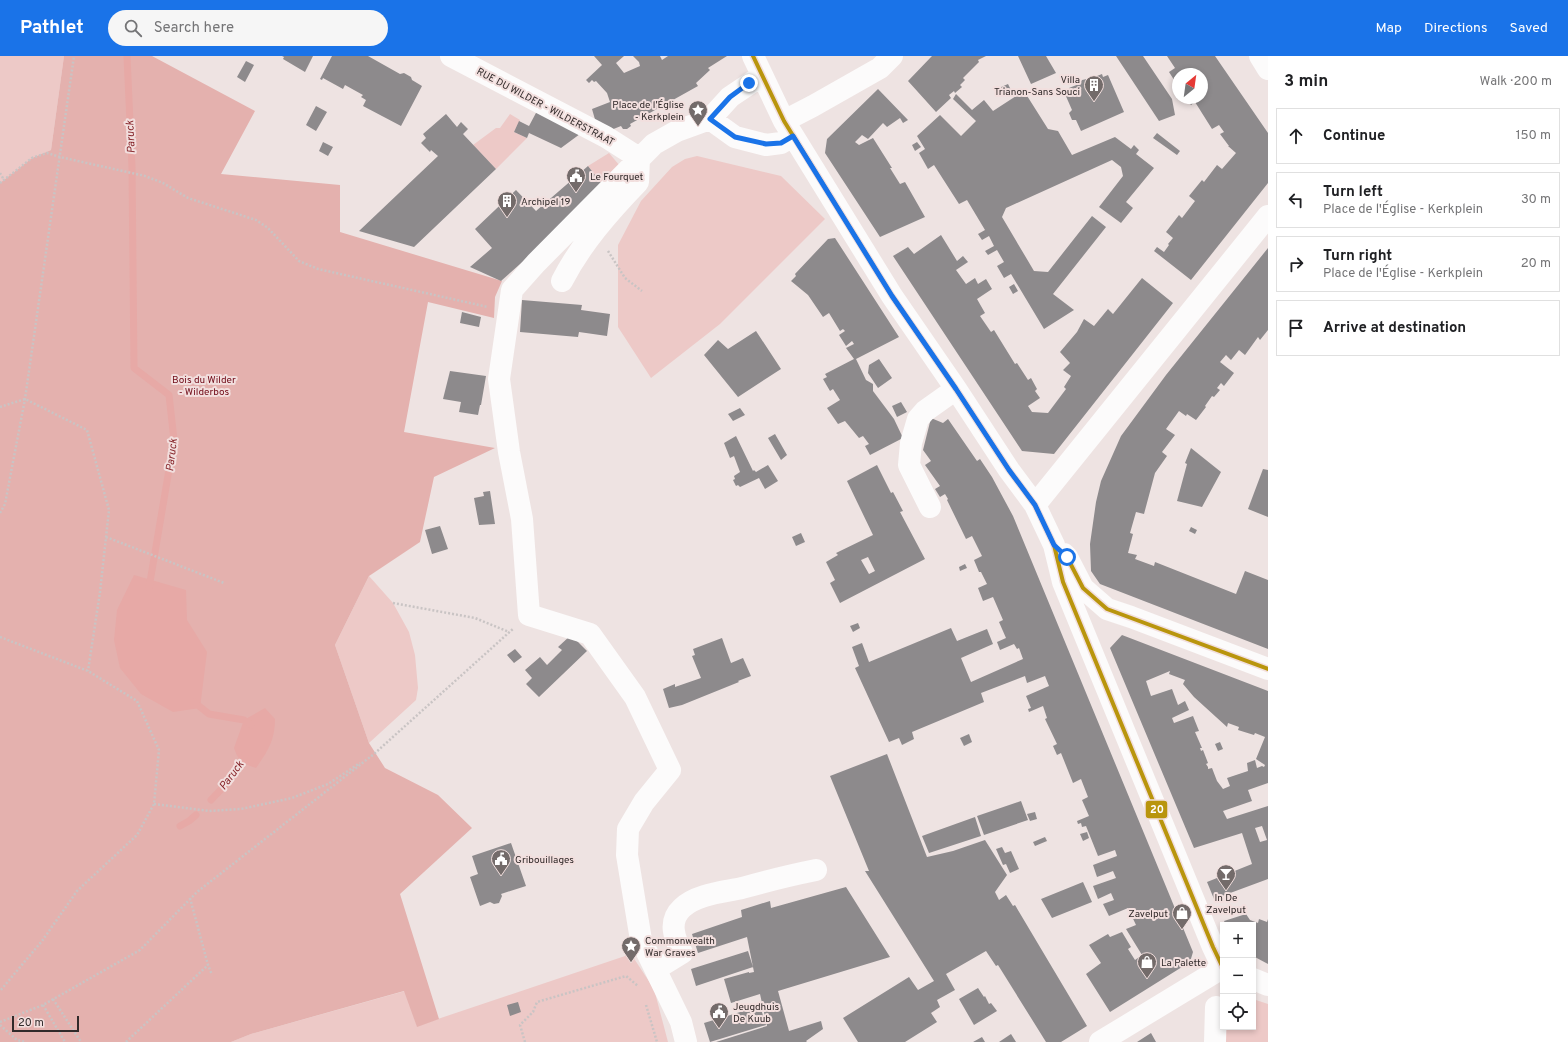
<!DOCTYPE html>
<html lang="en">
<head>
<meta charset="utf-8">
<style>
	:root { --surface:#fff; --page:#f6f6f6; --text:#202124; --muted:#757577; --line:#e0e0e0; --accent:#1a73e8 }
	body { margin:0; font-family:Overpass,sans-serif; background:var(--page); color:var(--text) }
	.controls { position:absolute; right:12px; bottom:12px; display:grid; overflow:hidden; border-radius:0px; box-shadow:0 2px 6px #0003 }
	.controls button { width:36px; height:36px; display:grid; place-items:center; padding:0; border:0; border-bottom:1px solid var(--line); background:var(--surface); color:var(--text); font:20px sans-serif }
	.compass { position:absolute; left:1172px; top:12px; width:36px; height:36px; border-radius:50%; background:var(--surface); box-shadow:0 2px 6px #0003; rotate:29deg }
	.scale { position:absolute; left:12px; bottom:10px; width:67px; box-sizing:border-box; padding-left:4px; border:2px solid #312a2a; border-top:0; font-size:11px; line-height:14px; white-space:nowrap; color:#312a2a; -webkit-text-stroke:3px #f2dfde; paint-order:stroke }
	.stop { position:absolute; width:12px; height:12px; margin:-9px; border:3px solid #1a73e8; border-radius:50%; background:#fff }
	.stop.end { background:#1a73e8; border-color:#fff; box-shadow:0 1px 4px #0008 }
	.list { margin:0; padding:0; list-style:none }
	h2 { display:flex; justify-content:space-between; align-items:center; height:52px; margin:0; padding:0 16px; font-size:17px }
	h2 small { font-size:13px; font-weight:400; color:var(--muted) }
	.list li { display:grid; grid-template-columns:26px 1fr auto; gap:12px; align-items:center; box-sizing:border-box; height:56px; margin:0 8px 8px; padding:0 8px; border:1px solid var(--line); border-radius:0px }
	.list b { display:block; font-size:15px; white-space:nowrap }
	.list p { margin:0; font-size:13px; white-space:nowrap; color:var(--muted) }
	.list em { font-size:13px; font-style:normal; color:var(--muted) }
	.icon { flex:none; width:22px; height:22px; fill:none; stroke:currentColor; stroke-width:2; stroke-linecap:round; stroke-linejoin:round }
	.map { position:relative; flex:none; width:1268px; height:986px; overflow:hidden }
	header { display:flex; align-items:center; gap:24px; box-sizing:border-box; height:56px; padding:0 20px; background:var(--accent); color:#fff }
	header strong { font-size:19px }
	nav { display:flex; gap:22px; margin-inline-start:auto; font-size:14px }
	.search { width:280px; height:36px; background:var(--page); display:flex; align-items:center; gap:10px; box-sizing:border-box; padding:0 14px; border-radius:22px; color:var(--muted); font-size:15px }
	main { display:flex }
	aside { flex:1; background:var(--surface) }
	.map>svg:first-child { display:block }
	.green { fill:#edc9c7 }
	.forest { fill:#e4b1ae }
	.water { fill:#e7a9a6 }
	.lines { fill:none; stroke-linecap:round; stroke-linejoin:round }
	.stream { stroke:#e7a9a6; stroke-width:7 }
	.building { fill:#8d8a8c; fill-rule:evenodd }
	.path { stroke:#c9c4c4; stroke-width:2.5; stroke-dasharray:2 2; stroke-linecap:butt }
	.minor { stroke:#fcfbfb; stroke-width:22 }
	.bus-1-casing { stroke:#f2dfde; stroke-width:7 }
	.bus-1 { stroke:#b9950d; stroke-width:4 }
	.route { stroke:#1a73e8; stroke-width:5 }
	.labels { text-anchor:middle; stroke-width:4; stroke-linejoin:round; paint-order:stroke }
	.poi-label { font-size:10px; fill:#312a2a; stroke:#f2dfde; text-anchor:start }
	.street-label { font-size:10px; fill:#312a2a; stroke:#f2dfde }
	.park-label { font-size:10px; fill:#700a17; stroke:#f2dfde }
	.water-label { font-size:11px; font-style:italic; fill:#862429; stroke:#f2dfde }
	.line-badge { stroke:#f2dfde; stroke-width:1.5 }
	.badge-label { font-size:11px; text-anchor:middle; font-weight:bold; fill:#fff }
</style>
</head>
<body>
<header>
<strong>Pathlet</strong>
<div class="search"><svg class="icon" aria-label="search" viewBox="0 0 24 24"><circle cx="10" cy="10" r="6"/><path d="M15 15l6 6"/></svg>Search here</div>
<nav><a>Map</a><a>Directions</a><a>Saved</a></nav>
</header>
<main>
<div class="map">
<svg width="1268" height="986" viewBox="0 0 1268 986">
	<rect width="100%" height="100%" fill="#eee3e2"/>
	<!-- green -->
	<path class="green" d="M0 0H64L51 94 32 102 0 127Z
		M510 58 520 64 514 76 527 82 496 113 473 89 496 72H500Z
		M609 97 620 110 602 128 588 110Z
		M697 100 781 120 825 163 720 268 651 322 618 271V189L641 145 672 111 685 103Z
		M369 520 393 547 409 576 415 599 418 632 416 644 369 687 335 589Z
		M631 898 654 933 668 986H231L251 978 405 935 417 970Z
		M1253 943 1268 948V986H1221L1223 971H1253Z"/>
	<!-- forest -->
	<path class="forest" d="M64 0H152L255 55 221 118 340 129V176L502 225 495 241 494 262 428 246 404 376 495 392 434 421 420 486 369 520 335 589 369 687 385 712 438 739 472 772 400 838 439 963 417 971 404 935 251 978 231 986H0V127L32 102 51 94Z"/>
	<!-- water -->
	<path class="water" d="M134 519 186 534 187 564 207 596 200 652 173 656 141 638 120 612 114 584 117 554Z
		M265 652 275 663C275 684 268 695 256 712 242 707 239 706 234 692L244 664Z"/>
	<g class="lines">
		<!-- stream -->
		<path class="stream" d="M127 0 132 111 134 312 169 339 174 384 149 532
			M194 646 209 658 244 664 251 669
			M211 744C224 730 239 717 245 699
			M180 770 189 765 196 759"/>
	</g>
	<!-- building -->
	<path class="building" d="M282 0H313L305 16 283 3 284 1Z
		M332 0H368L400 18 404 17 411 21 412 24 422 30 401 70 363 50 366 44 361 41 363 39 345 29 343 33 323 22 322 24 320 23Z
		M594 0H624L616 7 624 17 640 10 639 6 633 0H660L662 4 668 0H727L708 12 710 14 696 27 698 30 630 68 631 70 627 73H623L621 70 611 74 596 67 592 53 610 46 607 37 596 25 594 26 592 24 589 27 586 24 602 9Z
		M932 0H986L978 4 979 6 963 22 965 24 960 29 962 31 955 37 954 35 949 39 951 42 936 56 908 25Z
		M1018 0H1046L1056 17 1031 28Z
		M1116 0H1143L1172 43 1175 59 1159 65Z
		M1167 0H1215L1268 77V127L1191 224 1154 195 1157 191 1164 196 1169 189 1168 188 1173 182 1166 176 1179 159 1182 162 1195 145 1189 140 1202 124 1204 126 1217 109 1222 113 1236 97 1228 90H1229L1220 78 1224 76 1219 69 1212 73 1195 46 1191 49 1186 42H1202V18H1178V30L1169 16 1175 12Z
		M246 5 254 9 245 26 237 21Z
		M1102 18 1103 21 1108 19 1124 56 1081 75 1076 64H1072L1069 57 1072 54 1065 38 1071 35 1069 32 1079 28 1082 24 1092 22Z
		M1008 28 1011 34 1001 39 999 32Z
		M878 33 908 64 903 67 900 62 887 71 883 67 868 83 862 79 855 86 859 89 873 82 892 112H890L900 128 905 126 925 161 880 181 825 97 827 83Z
		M1024 35 1048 73 1058 75 1072 99 1115 81 1131 93 1134 89 1139 94 1136 98 1154 112 1126 146 1133 152 1121 167 1099 151 1123 120 1121 111 1112 104 1006 152 1002 161 1034 215 1048 216 1092 160 1106 171 1053 238 1074 254 1044 273 1011 218 1004 222 997 210 1004 206 997 194 988 199 985 195 994 190 989 180 982 184 978 178 985 174 967 144 959 148 934 109 928 113 919 97 925 93 917 80 940 59 961 80 976 65 953 43 956 38 972 54 984 44 993 55Z
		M316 50 327 56 316 75 306 69Z
		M537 55 580 78 561 92 529 77 527 82 514 76 519 65 529 70Z
		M446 58 457 71 461 66 468 73 463 78 496 113 414 191 359 175 438 100 431 94 430 96 421 87 426 82 423 78Z
		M1157 77 1180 95 1177 99 1153 82Z
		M323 86 333 91 328 100 319 95Z
		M917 86 921 91 915 95 912 89Z
		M588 110 602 128 566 167 501 225 470 211 492 192 475 173 516 134 536 155Z
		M941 179 957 205 963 200 968 206 956 214 966 228 975 222 978 228 986 223 992 233 977 243 985 257 980 260 991 276 994 274 1015 308 1017 307 1028 324 1031 322 1037 333 1035 335 1040 342 1028 350 1032 356 1048 357 1066 333 1064 331 1071 320 1063 314 1070 307 1060 296 1077 276 1084 263 1094 270 1108 253 1113 258 1142 222 1173 247 1054 398 1022 395 893 200 908 191 914 198Z
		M835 182 899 281 856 303 866 324 873 328V335L894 363 903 382 870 399 865 390 869 388 863 380 859 382 845 365 838 368 827 352 840 344 833 333 830 335 823 323 827 321 825 318 854 303 846 292 854 288 852 285 846 290 839 279 845 275 843 273 840 275 829 257 823 261 808 239 791 225 796 220 795 218 828 183Z
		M1268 192V274L1260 284 1258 281 1245 299 1239 294 1231 304 1226 299 1220 306 1234 317 1224 330 1221 327 1217 332 1220 334 1214 341 1212 340 1205 350 1206 351 1196 364 1187 358 1186 360 1179 355 1166 373 1175 379 1162 396 1167 400 1155 417 1144 458 1136 456 1130 477 1133 478 1128 497 1137 499 1135 503 1154 510 1155 506 1236 538 1245 515 1268 524V593L1100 528 1091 515 1090 488 1096 446 1101 425 1121 380 1166 319Z
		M1014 228 1018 235 1013 238 1009 231Z
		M522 244 582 249 581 254 610 258 607 280 579 276 578 281 520 276Z
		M462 256 481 261 479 271 460 267Z
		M756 275 781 313 738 341 704 299 718 284 728 293Z
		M879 303 892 322 878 332 868 317 869 309Z
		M450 315 486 320 481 349H480L478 359 459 356 461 346 443 343Z
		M901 346 907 356 897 361 892 350Z
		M740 352 745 359 733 365 728 358Z
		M931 362 943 367 948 363 977 405 980 403 992 421 1013 460 1193 896 1190 906 1110 956 1086 918 1101 907 1089 889 1108 878 1110 881 1122 876 1131 891 1128 893 1135 904 1142 899 1126 873 1136 869 1128 852 1109 860 1103 848 1114 844 1111 837 1098 843 1093 830 1116 822 1113 815 1097 821 1093 809 1117 800 1115 794 1098 800 1086 770 1082 771 1081 767 1078 768 1077 765 1089 760 1082 744 1088 741 1081 723 1073 727 1061 697 1057 699 1053 690 1057 688 1045 663 1047 662 1043 650 1029 656 1028 653 1031 652 1026 640 1049 630 1045 620 1027 627 1025 620 981 637 984 646 912 676 914 683 902 689 899 682 889 686 855 612 859 610 852 591 862 587 869 606 951 572 957 585 987 573 993 588 961 602 971 626 1023 603 1019 592 1017 593 1014 588 1000 594 997 586 1006 582 999 566 1003 564 993 541 983 545 978 532 987 528 981 516H979L974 504 982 500 972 480 966 483 947 444 948 443 945 438 940 441 935 433 940 430 925 409 931 405 923 394Z
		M775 378 787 399 781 404 768 382Z
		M736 380 753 415 754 414 756 416 768 409 778 425 765 433 759 422 740 431 738 429 736 430 733 424 735 423 734 420 740 416 734 400 730 402 724 387Z
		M1191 392 1221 416 1202 451 1177 445 1187 408 1185 407Z
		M877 409 891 437 893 436 903 455 900 456 925 503 840 547 830 527 835 524 826 506 838 499 836 497 873 479 847 425ZM868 501 875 515 869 518 861 504Z
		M1263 413 1268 414V461L1248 453Z
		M490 435 495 468 479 469 474 442 484 440 483 436Z
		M440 470 448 493 432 498 425 474Z
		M1191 471 1197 474 1195 478 1189 475Z
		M801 477 805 486 796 490 792 481Z
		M965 508 967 512 960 515 959 511Z
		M858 567 860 572 853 576 850 570Z
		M571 579 587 595 539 641 526 628 532 622 525 614 540 601 547 609 562 594 558 591Z
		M1122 579 1268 635V727L1248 734 1252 745 1223 755 1227 763 1268 750V823L1214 843 1207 826 1252 808 1242 777 1194 792 1110 592ZM1170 615 1169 618 1185 624 1183 628 1194 641 1227 671 1228 667 1239 671 1238 674 1254 679 1255 677 1265 681 1256 703 1265 709 1264 711 1262 710 1257 712 1255 704 1247 707 1248 715 1227 722 1230 730 1223 733 1217 725 1212 712 1208 713V711L1206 708 1208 707 1203 694 1201 695 1200 692H1202L1195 676 1199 675 1193 660 1174 667 1172 662 1189 654 1185 645 1178 649 1172 633 1151 640 1146 625ZM1262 770 1267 784 1260 786 1255 772Z
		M722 582 731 607 743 602 751 620 738 625 739 626 682 649 669 652 663 633 675 628V631L701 622 692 600 695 599 693 593Z
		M515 593 522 601 514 607 507 599Z
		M969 678 972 686 964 690 960 682Z
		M1220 686 1223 693 1218 695 1215 688Z
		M887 698 927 801 953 795 985 784 1007 819 995 836 999 844 1006 839 1013 850 1015 849 1087 970 1061 986H1046L998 909 996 910 986 895 946 918 955 934 937 944 940 951 931 957 937 966 905 986H858L843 962 909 921 918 934 934 925 865 815H869L830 720Z
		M1021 745 1028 764 984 779 977 760Z
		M1035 756 1037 763 1030 765 1027 758Z
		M975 761 981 780 929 797 922 780Z
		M1087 776 1089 782 1083 785 1080 778Z
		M1045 781 1047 785 1035 790 1033 786Z
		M511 787 526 830 501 838 502 840 499 847 494 848 490 846 480 850 470 821 478 818 472 800Z
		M1002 791 1005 797 1011 795 1019 813 1010 817 1006 808 1003 809 996 793Z
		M1083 826 1092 846 1052 862 1041 843Z
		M846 831 890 901 778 935 789 975 821 965 823 973 806 985 807 986H716L767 970 760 938 731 947 724 923 749 916V917L754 916 747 881 698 897 692 878 742 861 741 854 770 845 771 852Z
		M1246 858 1250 864 1258 867 1259 863 1267 866 1268 863V908L1253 900V869H1226L1224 865Z
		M748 895 753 911 696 930 691 913Z
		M978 932 984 941 985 940 989 948 991 947 997 955 974 969 959 943Z
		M518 946 521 956 510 960 507 949Z
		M760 950 766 969 710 986 704 967Z
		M1151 977 1156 986H1137Z
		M1011 978 1016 986H999Z
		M982 981 985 986H973Z"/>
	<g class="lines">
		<!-- path -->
		<path class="path" d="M0 117 4 124
			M0 127 32 102 47 97 60 101 145 120 163 127 188 142 256 164 268 172 299 205 318 213 488 251
			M608 195 625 222 642 235
			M0 351 25 343 87 374 109 454 100 536 88 615
			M0 457 5 448 25 343 74 0
			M106 481 224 527
			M393 547 475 562 509 576
			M0 581 88 615 137 645 159 694 154 748 137 779 77 835 42 885 0 935
			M154 748 209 755 241 753 292 742 328 728 360 707
			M190 842 208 909 212 919
			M53 943 81 986
			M43 949 65 986
			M646 949 657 986
			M0 966 43 949 140 894 197 836 374 698 514 572
			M0 969 17 984 25 986
			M126 986 208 909
			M525 986 520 969 533 956 537 946 626 920 638 930"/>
		<!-- minor -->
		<path class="minor" d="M451 0 606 81 639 102
			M753 0 784 65 892 240 956 333 1009 414 1035 449 1054 489 1063 526 1213 891 1223 912
			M1260 0 1268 13
			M710 63 735 81 766 89 781 87 793 80
			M784 65 813 50 880 12 892 0
			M562 225C581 188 609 156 638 126L639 102
			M1035 449 1268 160
			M930 451 909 409 911 387 918 363 925 355 956 333
			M1064 498 1067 501 1083 532 1107 553 1131 561 1268 613
			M656 913 682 897C674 882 668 865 682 852 696 838 724 836 742 832 767 825 791 819 816 814
			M1253 923 1268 929
			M686 986 681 966 641 884 627 799 628 773 644 746 670 714 635 641 590 578 529 559 522 463 509 396 499 323 512 234 536 207 654 88 677 75 710 63 730 41 761 20
			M1100 986 1222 912
			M1215 986 1216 951"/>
		<defs>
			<path id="bus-1" d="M753 0 784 65 892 240 956 333 1009 414 1035 449 1054 489 1063 526 1213 891 1223 912
				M1068 503 1083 532 1107 553 1268 613"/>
		</defs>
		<!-- bus-1 casing -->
		<use href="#bus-1" class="bus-1-casing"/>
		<!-- bus-1 -->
		<use href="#bus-1" class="bus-1"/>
	</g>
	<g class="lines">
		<!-- route -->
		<path class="route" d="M749 27 730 41 710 63 735 81 766 88 781 87 793 80 892 240 956 333 1009 414 1035 449 1054 489 1067 501"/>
	</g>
	<!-- icons -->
	<defs>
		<symbol id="building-pin" viewBox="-11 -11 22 30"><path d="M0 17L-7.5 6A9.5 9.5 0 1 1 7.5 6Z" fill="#736b6a" stroke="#f2dfde"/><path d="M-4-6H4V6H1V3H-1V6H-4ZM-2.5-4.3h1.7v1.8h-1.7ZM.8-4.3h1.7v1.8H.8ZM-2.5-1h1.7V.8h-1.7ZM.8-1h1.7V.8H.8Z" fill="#fff"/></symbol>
		<symbol id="sight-pin" viewBox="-11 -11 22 30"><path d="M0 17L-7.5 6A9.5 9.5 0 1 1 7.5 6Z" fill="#736b6a" stroke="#f2dfde"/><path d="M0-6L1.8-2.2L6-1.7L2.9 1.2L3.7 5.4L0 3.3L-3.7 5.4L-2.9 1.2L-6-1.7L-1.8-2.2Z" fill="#fff"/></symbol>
		<symbol id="civic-pin" viewBox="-11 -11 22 30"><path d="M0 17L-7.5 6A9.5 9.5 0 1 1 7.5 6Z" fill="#736b6a" stroke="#f2dfde"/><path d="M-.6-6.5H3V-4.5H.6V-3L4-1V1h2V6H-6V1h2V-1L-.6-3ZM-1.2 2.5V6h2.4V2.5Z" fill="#fff"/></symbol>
		<symbol id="bar-pin" viewBox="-11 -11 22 30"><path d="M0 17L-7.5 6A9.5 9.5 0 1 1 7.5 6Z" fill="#736b6a" stroke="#f2dfde"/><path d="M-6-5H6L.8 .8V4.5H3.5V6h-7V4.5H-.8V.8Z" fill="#fff"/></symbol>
		<symbol id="shop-pin" viewBox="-11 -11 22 30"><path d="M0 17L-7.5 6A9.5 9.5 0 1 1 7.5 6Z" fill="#736b6a" stroke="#f2dfde"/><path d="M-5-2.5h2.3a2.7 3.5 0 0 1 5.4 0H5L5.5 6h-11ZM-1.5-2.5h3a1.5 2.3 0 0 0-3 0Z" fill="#fff"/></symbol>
	</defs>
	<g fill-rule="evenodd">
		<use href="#building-pin" x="1083" y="18" width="22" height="30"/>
		<use href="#sight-pin" x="687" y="43" width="22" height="30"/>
		<use href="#civic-pin" x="565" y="109" width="22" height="30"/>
		<use href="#building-pin" x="496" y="134" width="22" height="30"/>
		<use href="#civic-pin" x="490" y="792" width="22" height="30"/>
		<use href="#bar-pin" x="1215" y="807" width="22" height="30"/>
		<use href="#shop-pin" x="1171" y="846" width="22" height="30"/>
		<use href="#sight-pin" x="620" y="879" width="22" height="30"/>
		<use href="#shop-pin" x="1136" y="895" width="22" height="30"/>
		<use href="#civic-pin" x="708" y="945" width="22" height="30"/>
	</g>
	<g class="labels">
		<!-- poi labels -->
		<g class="poi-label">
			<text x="1080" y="27" text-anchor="end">Villa<tspan x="1080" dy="12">Trianon-Sans Souci</tspan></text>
			<text x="684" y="52" text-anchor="end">Place de l'Église<tspan x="684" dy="12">- Kerkplein</tspan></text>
			<text x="590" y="124">Le Fourquet</text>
			<text x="521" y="149">Archipel 19</text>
			<text x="515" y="807">Gribouillages</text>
			<text x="1226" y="845" text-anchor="middle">In De<tspan x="1226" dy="12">Zavelput</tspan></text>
			<text x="1168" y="861" text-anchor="end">Zavelput</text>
			<text x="645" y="888">Commonwealth<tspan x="645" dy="12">War Graves</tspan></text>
			<text x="1161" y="910">La Palette</text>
			<text x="733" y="954">Jeugdhuis<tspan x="733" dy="12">De Kuub</tspan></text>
		</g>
		<!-- street labels -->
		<g class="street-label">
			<text transform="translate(546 50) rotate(28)" y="4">RUE DU WILDER - WILDERSTRAAT</text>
		</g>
		<!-- park labels -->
		<g class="park-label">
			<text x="204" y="327">Bois du Wilder<tspan x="204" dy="12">- Wilderbos</tspan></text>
		</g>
		<!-- water labels -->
		<g class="water-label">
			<text transform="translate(130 81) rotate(-93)" y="4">Paruck</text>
			<text transform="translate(171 399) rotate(-83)" y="4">Paruck</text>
			<text transform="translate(231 719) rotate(-53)" y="4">Paruck</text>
		</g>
	</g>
	<rect class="line-badge" x="1145" y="744" width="23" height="19" rx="4" fill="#b9950d"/>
	<g class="badge-label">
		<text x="1157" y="757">20</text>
	</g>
</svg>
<div class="controls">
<button>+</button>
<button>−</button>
<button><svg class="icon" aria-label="locate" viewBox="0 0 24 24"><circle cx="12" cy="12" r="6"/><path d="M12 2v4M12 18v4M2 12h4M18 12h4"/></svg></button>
</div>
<svg class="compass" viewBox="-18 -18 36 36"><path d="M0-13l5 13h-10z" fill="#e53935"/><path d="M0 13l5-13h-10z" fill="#757577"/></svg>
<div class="scale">20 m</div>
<div class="stop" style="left:1067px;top:501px"></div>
<div class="stop end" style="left:749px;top:27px"></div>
</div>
<aside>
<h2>3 min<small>Walk · 200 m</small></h2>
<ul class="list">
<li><svg class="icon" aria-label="ahead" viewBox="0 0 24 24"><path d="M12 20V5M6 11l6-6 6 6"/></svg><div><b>Continue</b></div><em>150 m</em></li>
<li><svg class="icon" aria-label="left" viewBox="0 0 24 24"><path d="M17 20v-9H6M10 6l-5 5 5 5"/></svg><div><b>Turn left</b><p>Place de l'Église - Kerkplein</p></div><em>30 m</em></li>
<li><svg class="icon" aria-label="right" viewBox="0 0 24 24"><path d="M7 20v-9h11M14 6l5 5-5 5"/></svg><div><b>Turn right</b><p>Place de l'Église - Kerkplein</p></div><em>20 m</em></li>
<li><svg class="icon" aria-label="arrive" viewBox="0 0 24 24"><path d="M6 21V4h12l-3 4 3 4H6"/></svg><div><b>Arrive at destination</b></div></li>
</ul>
</aside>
</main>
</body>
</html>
